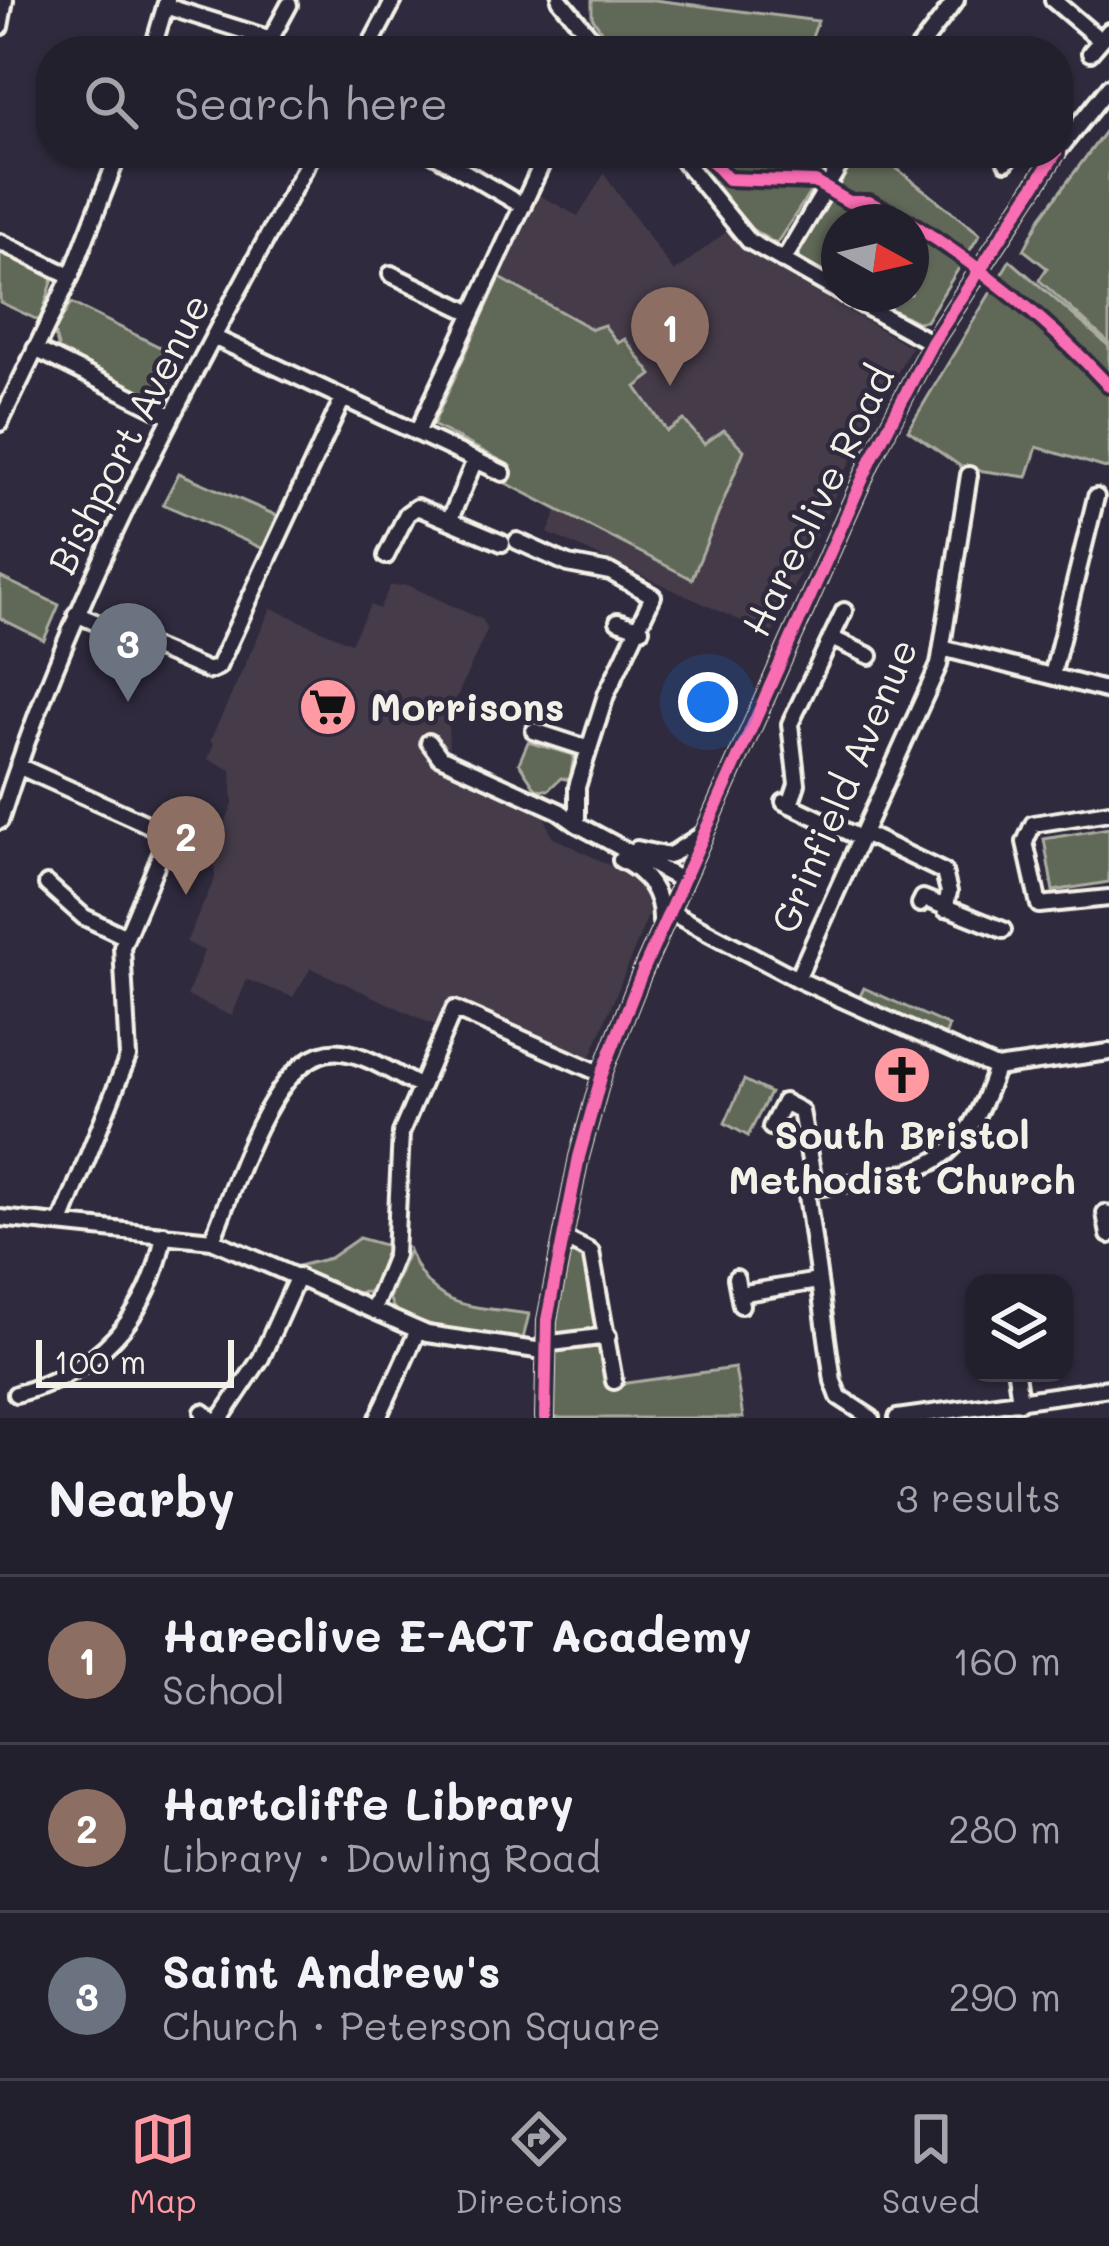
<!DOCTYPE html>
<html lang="en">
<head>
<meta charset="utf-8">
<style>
	:root { --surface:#23202e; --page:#2b2836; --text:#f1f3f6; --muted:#a3a3aa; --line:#403e4a; --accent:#ff9aa2 }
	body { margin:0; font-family:Mali,sans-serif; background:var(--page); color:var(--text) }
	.controls { position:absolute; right:36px; bottom:36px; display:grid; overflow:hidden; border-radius:24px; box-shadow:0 3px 9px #0004 }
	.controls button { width:108px; height:108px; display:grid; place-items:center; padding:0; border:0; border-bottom:3px solid var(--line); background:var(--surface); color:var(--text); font:60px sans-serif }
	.compass { position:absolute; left:821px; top:204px; width:108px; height:108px; border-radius:50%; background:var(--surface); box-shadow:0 3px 9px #0004; rotate:98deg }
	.scale { position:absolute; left:36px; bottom:30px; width:198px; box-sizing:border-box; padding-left:12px; border:6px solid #f4f1e8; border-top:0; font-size:33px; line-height:42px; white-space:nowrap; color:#f4f1e8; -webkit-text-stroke:9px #2f2a3d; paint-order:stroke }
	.you { position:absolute; left:708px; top:702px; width:42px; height:42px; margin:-30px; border:9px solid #fff; border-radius:50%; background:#1a73e8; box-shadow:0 0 0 18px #1a73e833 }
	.badge { display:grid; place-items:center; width:78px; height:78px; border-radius:50%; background:var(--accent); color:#fff; font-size:39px; font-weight:700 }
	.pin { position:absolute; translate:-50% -99px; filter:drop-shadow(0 3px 6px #0008) }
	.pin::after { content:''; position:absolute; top:63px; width:42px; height:36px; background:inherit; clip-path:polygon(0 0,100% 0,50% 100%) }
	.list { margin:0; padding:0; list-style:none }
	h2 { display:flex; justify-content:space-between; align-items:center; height:156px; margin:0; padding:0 48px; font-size:51px }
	h2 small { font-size:39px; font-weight:400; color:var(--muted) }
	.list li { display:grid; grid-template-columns:78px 1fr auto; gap:36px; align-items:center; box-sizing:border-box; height:168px; padding:0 48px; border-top:3px solid var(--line) }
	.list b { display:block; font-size:45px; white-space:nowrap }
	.list p { margin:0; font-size:39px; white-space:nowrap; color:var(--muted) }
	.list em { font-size:39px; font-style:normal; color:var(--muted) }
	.icon { flex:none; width:66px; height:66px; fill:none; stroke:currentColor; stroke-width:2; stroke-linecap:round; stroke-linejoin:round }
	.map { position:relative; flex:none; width:1109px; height:1418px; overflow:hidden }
	.search { position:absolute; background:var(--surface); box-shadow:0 3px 9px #0004; left:36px; right:36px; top:36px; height:132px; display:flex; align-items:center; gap:30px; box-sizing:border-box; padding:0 42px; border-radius:48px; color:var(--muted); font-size:45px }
	.sheet { height:660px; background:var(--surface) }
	nav { display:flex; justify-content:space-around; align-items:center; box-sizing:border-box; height:168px; border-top:3px solid var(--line); background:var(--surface); font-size:33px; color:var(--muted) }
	nav a { display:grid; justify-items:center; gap:6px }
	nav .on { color:var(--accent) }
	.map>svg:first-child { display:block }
	.built { fill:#443b48 }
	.green { fill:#616759; stroke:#aaaca0; stroke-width:3 }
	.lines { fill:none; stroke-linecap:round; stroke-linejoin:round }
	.street-casing { stroke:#f4f1e8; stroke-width:22 }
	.street { stroke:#2f2a3d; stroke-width:14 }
	.cycleway-casing { stroke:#2f2a3d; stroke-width:20 }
	.cycleway { stroke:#f96db3; stroke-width:12 }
	.labels { text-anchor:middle; stroke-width:9; stroke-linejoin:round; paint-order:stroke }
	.street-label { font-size:39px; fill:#f4f1e8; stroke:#2f2a3d }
	.poi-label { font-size:39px; font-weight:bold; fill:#f4f1e8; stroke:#2f2a3d; text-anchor:start }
</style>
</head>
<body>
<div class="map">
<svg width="1109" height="1418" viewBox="0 0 1109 1418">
	<rect width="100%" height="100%" fill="#2f2a3d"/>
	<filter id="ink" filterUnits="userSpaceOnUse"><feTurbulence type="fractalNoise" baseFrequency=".00833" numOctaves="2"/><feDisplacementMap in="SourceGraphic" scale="24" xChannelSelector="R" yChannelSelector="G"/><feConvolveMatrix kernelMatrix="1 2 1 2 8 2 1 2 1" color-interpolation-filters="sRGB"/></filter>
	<g filter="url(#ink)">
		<!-- built -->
		<path class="built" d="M604 174 674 272 726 232 759 259 911 347 850 462 772 635 548 533 557 511 504 482 511 467 433 425 537 194 578 216Z
			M408 585 483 620 487 630 448 717 449 752 444 767 544 814 552 837 630 875 648 898 649 913 590 1059H579L502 1019 451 1002 439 1027 311 968 293 997 247 980 232 1016 187 996 204 951 186 942 215 878 214 848 233 804 231 770 208 759 214 743 210 741 271 608 351 643 370 605 379 609 390 586Z"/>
		<!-- green -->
		<path class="green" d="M592 0H655L818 21 807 51H615L592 17Z
			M1109 126V343L1039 280 1047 268 1024 250 1041 217Z
			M687 153H836L776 244 732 217Z
			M857 153H877L980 234 926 321 917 322 862 294H911V222H839V282L797 257Z
			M0 251 53 279 40 321 0 302Z
			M1010 260 1109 346V469L1037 447 1027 477 963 468 908 430Z
			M500 278 592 329 604 325 618 343 625 339 652 375 636 387 667 431 684 420 704 444 724 430 744 450 692 579 504 482 511 466 433 425Z
			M71 303 182 358 161 395 151 397 59 350 54 332Z
			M179 473 278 516 264 549 163 504Z
			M0 577 59 605 44 640 0 618Z
			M528 742 574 755 570 780 561 778 548 790 536 789 519 763Z
			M1109 828V882L1053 891 1044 839Z
			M864 988 949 1026 944 1037 859 998Z
			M744 1080 770 1093 748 1136 725 1123Z
			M359 1238 388 1246 379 1281 368 1292 352 1293 294 1267 330 1258Z
			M571 1248 589 1257 597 1325 591 1335 558 1338 554 1326Z
			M409 1250C432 1312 472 1305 529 1314L523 1339 450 1331 396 1313 389 1298Z
			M600 1342 612 1385 735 1368 743 1418H554L553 1348Z"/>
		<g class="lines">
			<defs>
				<path id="street" d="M560 0 602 51
					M1053 0 1100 40
					M165 6 271 39
					M0 27 5 0
					M152 51 167 0
					M264 51 289 5
					M367 51 394 0
					M917 51 956 0
					M1090 53 1109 31
					M1058 151 1109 87
					M432 153 523 206
					M677 153 749 241 839 292
					M1006 162 1013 153
					M0 242 71 276
					M783 261 847 153
					M391 274 472 313
					M843 294 932 343
					M213 337 503 473
					M35 349 171 416
					M0 423 71 276 119 153
					M417 433 547 153
					M450 519 475 460
					M517 541 568 564 610 572 653 596 606 695 577 787V824L681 880
					M386 556 407 514 417 507 502 543
					M76 614 209 671 218 667 343 398
					M618 621 641 629
					M831 638 870 656
					M942 648 1109 691
					M1052 676 1096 497
					M534 731 589 749
					M429 742 440 757 559 811 577 824
					M18 766 158 829 166 842 122 947 128 1057 61 1223
					M784 802 860 838
					M790 805 797 784 790 724 844 611
					M1109 812 1033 824 1025 842 1039 905 1109 898
					M0 821C75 582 194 372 313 153
					M863 833 944 872 949 892 945 909
					M637 849 669 856 698 837
					M621 860C646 872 662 893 661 922
					M47 884 84 917 126 937
					M920 904 923 898 1003 930
					M668 911 797 979 996 1068 1109 1052
					M797 979 939 665 969 475
					M771 1127 784 1102 801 1111 815 1188
					M1105 1213 1109 1235
					M0 1218 212 1240 427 1334 543 1351
					M563 1238 591 1252 614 1381
					M212 1240C234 1189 275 1043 342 1052 368 1055 396 1075 419 1086
					M736 1278 741 1305
					M739 1294 818 1281
					M373 1310 395 1255 401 1133 454 1009 602 1074
					M544 1344 608 1336
					M1016 1373 1020 1402
					M16 1394C97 1372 150 1318 164 1234
					M203 1412 210 1418
					M221 1418 261 1358 298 1276
					M378 1418 418 1330
					M545 1418 547 1320 579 1157 602 1074 641 975 872 458 932 343 1056 153
					M871 1418 839 1397 833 1381 807 1195 815 1188C918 1172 960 1178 996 1068
					M897 1418 1109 1388"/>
			</defs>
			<!-- street casing -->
			<use href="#street" class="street-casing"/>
			<!-- street -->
			<use href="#street" class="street"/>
			<defs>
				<path id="cycleway" d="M704 153 728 179 815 182 849 202H869L909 222
					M911 223C986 270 1049 321 1109 386
					M545 1418 547 1320 579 1157 602 1074 641 975 872 458 932 343 1056 153"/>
			</defs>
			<!-- cycleway casing -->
			<use href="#cycleway" class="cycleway-casing"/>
			<!-- cycleway -->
			<use href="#cycleway" class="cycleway"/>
		</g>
	</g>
	<!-- icons -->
	<defs>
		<symbol id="supermarket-disc" viewBox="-11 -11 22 22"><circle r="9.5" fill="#ff9aa2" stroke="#2f2a3d"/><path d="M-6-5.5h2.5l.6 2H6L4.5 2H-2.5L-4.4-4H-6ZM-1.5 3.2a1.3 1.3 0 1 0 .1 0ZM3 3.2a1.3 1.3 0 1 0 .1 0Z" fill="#111"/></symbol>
		<symbol id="church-disc" viewBox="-11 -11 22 22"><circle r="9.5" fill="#ff9aa2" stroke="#2f2a3d"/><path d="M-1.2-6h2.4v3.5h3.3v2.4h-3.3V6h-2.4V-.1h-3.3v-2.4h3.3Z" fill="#111"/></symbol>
	</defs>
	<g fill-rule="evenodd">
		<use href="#supermarket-disc" x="295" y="674" width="66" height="66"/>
		<use href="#church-disc" x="869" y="1042" width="66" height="66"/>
	</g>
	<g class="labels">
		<!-- street labels -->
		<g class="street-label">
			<text transform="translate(129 434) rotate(-63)" y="14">Bishport Avenue</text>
			<text transform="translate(818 501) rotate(-64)" y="14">Hareclive Road</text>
			<text transform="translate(844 786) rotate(-67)" y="14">Grinfield Avenue</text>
		</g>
		<!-- poi labels -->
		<g class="poi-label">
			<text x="370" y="721">Morrisons</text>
			<text x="902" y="1149" text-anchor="middle">South Bristol<tspan x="902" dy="45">Methodist Church</tspan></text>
		</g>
	</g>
</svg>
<div class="controls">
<button><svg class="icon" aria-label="layers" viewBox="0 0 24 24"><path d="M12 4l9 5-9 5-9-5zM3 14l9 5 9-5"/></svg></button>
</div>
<svg class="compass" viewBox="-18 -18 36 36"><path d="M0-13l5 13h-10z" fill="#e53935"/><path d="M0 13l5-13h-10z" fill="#a3a3aa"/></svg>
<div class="scale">100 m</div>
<div class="you"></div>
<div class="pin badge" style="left:670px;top:386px;background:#8d6e63">1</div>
<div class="pin badge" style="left:186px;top:895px;background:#8d6e63">2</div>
<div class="pin badge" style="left:128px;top:702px;background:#6b7280">3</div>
<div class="search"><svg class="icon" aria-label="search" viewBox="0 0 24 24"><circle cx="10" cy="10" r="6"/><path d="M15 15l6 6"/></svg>Search here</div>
</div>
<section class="sheet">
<h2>Nearby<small>3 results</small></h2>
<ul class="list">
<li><span class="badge" style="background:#8d6e63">1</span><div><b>Hareclive E-ACT Academy</b><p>School</p></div><em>160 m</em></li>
<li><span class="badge" style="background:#8d6e63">2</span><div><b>Hartcliffe Library</b><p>Library · Dowling Road</p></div><em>280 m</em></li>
<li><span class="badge" style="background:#6b7280">3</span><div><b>Saint Andrew's</b><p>Church · Peterson Square</p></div><em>290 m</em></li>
</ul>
</section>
<nav>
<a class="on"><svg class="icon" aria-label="map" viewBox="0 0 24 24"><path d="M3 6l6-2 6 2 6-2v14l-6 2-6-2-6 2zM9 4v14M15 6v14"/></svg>Map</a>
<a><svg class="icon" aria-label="directions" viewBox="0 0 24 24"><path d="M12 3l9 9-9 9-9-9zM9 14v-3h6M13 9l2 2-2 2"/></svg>Directions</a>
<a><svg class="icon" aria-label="saved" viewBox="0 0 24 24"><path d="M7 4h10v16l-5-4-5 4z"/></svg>Saved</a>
</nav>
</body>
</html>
